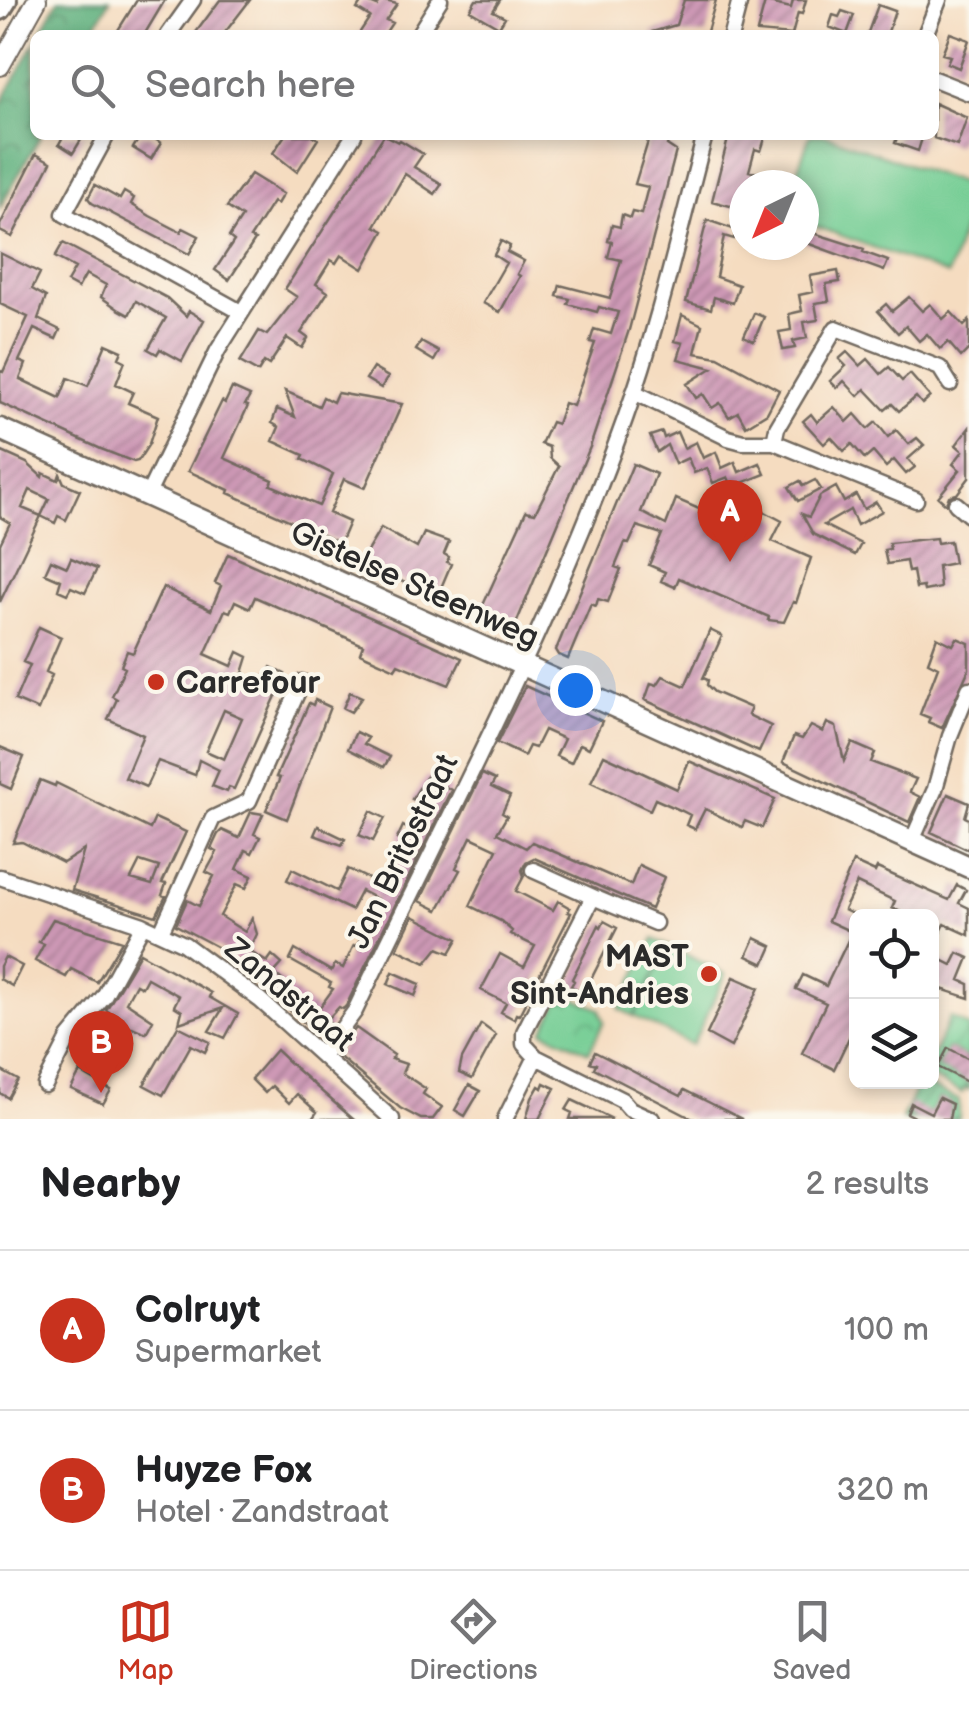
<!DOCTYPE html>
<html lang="en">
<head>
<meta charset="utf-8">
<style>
	:root { --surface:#fff; --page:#f6f6f6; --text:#202124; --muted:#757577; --line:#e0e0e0; --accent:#c8321e }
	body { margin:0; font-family:"Balsamiq Sans",sans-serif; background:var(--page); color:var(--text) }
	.controls { position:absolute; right:30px; bottom:30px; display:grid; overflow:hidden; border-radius:15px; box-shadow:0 5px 15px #0003 }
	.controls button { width:90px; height:90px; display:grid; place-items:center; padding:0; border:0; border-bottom:2px solid var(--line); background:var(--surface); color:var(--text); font:50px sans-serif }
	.compass { position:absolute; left:729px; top:170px; width:90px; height:90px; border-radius:50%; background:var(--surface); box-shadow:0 5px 15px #0003; rotate:223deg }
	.you { position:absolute; left:575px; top:690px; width:35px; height:35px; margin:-25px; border:8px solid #fff; border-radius:50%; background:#1a73e8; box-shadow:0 0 0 15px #1a73e833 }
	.badge { display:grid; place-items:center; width:65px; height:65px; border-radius:50%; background:var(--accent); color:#fff; font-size:32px; font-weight:700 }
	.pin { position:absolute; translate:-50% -82px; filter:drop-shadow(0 2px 5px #0008) }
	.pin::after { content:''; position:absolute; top:52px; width:35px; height:30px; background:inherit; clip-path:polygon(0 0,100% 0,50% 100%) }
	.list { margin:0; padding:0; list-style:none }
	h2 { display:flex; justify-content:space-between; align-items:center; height:130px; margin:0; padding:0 40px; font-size:42px }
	h2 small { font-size:32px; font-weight:400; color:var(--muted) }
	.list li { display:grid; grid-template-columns:65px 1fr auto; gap:30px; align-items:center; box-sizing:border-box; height:160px; padding:0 40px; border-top:2px solid var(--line) }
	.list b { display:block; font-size:38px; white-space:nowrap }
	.list p { margin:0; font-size:32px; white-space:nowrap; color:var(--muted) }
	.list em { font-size:32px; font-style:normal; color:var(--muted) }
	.icon { flex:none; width:55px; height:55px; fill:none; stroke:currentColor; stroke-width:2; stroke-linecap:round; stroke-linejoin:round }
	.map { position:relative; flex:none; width:969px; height:1119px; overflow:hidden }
	.search { position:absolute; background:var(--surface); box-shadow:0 5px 15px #0003; left:30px; right:30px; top:30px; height:110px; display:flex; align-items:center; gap:25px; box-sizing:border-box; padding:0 35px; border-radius:15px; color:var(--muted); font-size:38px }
	.sheet { height:450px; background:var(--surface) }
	nav { display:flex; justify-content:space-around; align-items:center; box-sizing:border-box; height:140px; border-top:2px solid var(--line); background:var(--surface); font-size:28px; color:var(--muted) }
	nav a { display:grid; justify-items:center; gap:5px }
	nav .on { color:var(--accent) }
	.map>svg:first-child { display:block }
	.grass { fill:url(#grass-tufts); stroke:#507c60; stroke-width:2.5 }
	.forest { fill:url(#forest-crowns); stroke:#456e54; stroke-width:2.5 }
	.park { fill:url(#park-crowns); stroke:#507c60; stroke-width:2.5 }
	.garden { fill:url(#garden-furrows); stroke:#507c60; stroke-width:2.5 }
	.pitch { fill:#74cd94; stroke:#507c60; stroke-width:2.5 }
	.building { fill:url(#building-hatch); fill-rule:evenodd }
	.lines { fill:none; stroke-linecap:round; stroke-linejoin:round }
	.minor-casing { stroke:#72695f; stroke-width:19 }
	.tertiary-casing { stroke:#72695f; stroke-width:22 }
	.secondary-casing { stroke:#72695f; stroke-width:25 }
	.trunk-casing { stroke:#72695f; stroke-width:28 }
	.minor { stroke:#fff; stroke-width:14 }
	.tertiary { stroke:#fff; stroke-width:18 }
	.secondary { stroke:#fff; stroke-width:20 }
	.trunk { stroke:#fff; stroke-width:22 }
	.poi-dot { fill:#c8321e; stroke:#fbf7ec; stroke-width:4 }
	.labels { text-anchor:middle; stroke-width:8; stroke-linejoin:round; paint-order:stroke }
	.street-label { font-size:32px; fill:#2b2b2b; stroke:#fbf7ec }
	.poi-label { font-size:32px; font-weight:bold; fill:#2b2b2b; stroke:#fbf7ec; text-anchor:start }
</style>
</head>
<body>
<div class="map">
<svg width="969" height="1119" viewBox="0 0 969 1119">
	<defs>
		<pattern id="grass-tufts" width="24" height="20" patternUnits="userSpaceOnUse" patternTransform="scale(2.5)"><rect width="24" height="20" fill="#74cd94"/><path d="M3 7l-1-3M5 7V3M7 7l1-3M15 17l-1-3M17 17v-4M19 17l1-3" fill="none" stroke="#65b080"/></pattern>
		<pattern id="forest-crowns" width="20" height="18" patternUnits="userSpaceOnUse" patternTransform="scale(2.5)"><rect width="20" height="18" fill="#5fb07e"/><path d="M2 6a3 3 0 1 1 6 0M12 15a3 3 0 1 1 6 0" fill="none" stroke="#4f8f67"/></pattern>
		<pattern id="park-crowns" width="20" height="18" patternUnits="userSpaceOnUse" patternTransform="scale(2.5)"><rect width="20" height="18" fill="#74cd94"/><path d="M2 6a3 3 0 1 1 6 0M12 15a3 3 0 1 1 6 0" fill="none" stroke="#65b080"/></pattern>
		<pattern id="garden-furrows" width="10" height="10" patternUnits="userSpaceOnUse" patternTransform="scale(2.5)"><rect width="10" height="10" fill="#74cd94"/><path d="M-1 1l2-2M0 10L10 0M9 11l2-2" fill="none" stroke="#65b080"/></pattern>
		<pattern id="building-hatch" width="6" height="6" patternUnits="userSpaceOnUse" patternTransform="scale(2.5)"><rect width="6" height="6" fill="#ce99b6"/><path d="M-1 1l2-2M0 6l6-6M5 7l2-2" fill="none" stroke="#a77d94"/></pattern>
	</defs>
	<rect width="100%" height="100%" fill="#fbf7ec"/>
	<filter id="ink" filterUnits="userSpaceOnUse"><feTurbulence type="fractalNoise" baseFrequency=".01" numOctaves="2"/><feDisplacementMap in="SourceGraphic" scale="20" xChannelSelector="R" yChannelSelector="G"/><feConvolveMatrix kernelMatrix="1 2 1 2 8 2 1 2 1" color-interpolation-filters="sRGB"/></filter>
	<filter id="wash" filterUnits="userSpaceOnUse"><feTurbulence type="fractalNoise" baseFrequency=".0048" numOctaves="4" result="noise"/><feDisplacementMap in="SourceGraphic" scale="40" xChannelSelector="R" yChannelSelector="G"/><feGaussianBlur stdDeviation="2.25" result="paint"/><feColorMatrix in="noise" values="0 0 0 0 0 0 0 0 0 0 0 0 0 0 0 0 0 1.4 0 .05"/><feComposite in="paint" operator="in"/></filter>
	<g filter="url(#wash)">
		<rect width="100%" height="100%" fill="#f5dcc0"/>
		<!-- grass -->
		<path class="grass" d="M654 939 668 946 634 1016 619 1009Z"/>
		<!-- forest -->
		<path class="forest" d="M58 0H110L90 35H39Z
			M35 42V135H41L0 208V105Z"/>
		<!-- park -->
		<path class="park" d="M574 998 600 1009 604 1022 589 1052 543 1031 558 1003Z"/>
		<!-- garden -->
		<path class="garden" d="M950 1017 969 1027V1059L948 1048 938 1067 969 1083V1090L965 1088 962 1093 932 1078V1056Z
			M919 1082 959 1100V1119H949L952 1104 939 1098 928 1119H902Z"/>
		<!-- pitch -->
		<path class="pitch" d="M810 135H826L969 186V212L948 275 804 222V185H792Z
			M668 946 726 974 692 1045 634 1016Z"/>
		<g id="blocks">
			<!-- building -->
			<path class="building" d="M137 0H165L144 35H115Z
				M220 0H250L223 35H194Z
				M363 0 377 6 381 0 397 4 386 20 392 23 384 35H358L370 17 357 9Z
				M476 0H500L493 11 505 17 499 27 470 10Z
				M684 0H716L706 35H652V32L676 25Z
				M793 0H806L802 14 798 13 792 35 757 32 765 2 791 8Z
				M878 5 895 11 887 35H867Z
				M842 11 854 15 847 34 829 27 833 15 839 17Z
				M950 33 969 40 959 68 947 63 950 56 942 54Z
				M934 103 967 118 957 146 934 138Z
				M64 135H84L73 153 59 144Z
				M141 135H149L161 143 151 159 133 148Z
				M285 135H311L318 139 297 172 273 153Z
				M384 135 398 142 400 140 423 154 414 167 442 184 435 194 405 174 375 226 384 231 363 269 341 255 336 263 331 260 316 284 328 292 301 333 308 338 302 348 287 338 269 365 264 362 258 372 240 362 259 331 267 335 297 297 285 289Z
				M650 135 669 139 667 145 676 151 629 330 590 447 513 631 478 616 526 511 535 513 559 466 550 458 549 447 541 444 551 422 557 424 564 403 573 406 595 343 590 342 594 329 611 334 618 312 599 307 597 312 568 304 570 299 557 296 560 285 610 298 621 260 608 257 612 242 608 241 612 225 620 227 622 215 630 218 632 212 641 214 648 187 635 184Z
				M729 135H766L761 151 755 149 749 171 769 176 766 185H744V205L736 203 734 207 712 201Z
				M898 135H923L918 151 895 143Z
				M36 154 51 162 12 237 0 231V225Z
				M251 174 283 194 277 204 273 202 250 238 255 240 229 280 215 270 234 241 229 237 242 217 227 207Z
				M95 185 120 199 124 192 134 198 131 204 150 216 181 232 183 228 199 236 189 254 92 203 88 198Z
				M707 220 736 230 734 239 724 236 716 277 739 285 733 303 714 297 711 309 686 302Z
				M804 230 864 249 863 252 888 261 884 271 804 242Z
				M501 241 510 246 507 252 524 261 517 274 520 276 500 312 483 303 506 263 494 255Z
				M63 243 167 298 186 316 189 311 204 320 182 361 160 349 157 354 148 349 166 318 136 301 129 315 118 309 101 297 106 285 86 274 78 288 67 282 75 268 55 257Z
				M0 253 40 273 32 289 46 297 38 319 60 330 56 339 34 329 19 361 26 364 20 379 60 398 68 378 88 386 106 344 122 351 119 358 125 361 116 384 133 392 128 403 158 416 149 444 138 461 134 462 101 449 0 403V371L3 372 28 317 0 304Z
				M838 271 840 282 826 284 829 301 815 303 818 320 804 322 807 338 793 341 795 348 783 350 779 332 791 330 789 314 802 311 799 295 813 292 810 276Z
				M909 297 922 311 930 304 943 319 951 312 964 326 969 321V349L961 357 948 342 940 349 927 334 919 341 906 326 898 333 878 311 886 304 892 311Z
				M754 313 764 317 754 341 744 336Z
				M682 315 702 325 695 353 718 357 779 390 767 413 746 426 738 412 729 417 720 403 712 408 703 394 696 398 687 384 712 368 678 359 683 343 675 341Z
				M421 342 439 352 434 361 416 350Z
				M847 352 860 366 868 359 881 374 889 367 902 381 910 374 930 397 922 404 916 397 899 411 892 404 885 410 865 389 858 396 844 381 837 388 830 381 846 366 839 359Z
				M373 368 388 377 381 388 366 379Z
				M232 388 250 396 245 405 248 406 224 458 273 480 271 485 319 506 333 474 302 459 304 455 273 441 279 427 272 423 277 409 295 417 285 391 319 406 323 397 333 402 337 393 402 404 365 488 344 479 329 513 349 522 340 543 228 493 229 490 188 471 222 401 225 403Z
				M834 407 847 422 855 414 868 429 876 422 888 437 896 430 909 444 917 438 924 445 908 459 915 467 906 474 894 460 886 467 873 452 865 459 852 444 844 451 831 437 824 444 803 421 811 414 817 422Z
				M969 428V478L957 494 949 496 946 504 938 497 960 470 953 464 963 451 956 445Z
				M662 432 664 438 677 432 684 448 696 442 703 458 716 452 722 468 735 462 739 472 760 463 765 474 732 487 728 477 713 483 707 468 694 473 688 458 675 464 667 445 657 452 650 436Z
				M0 451 27 463 42 477 43 473 58 480 60 474 64 483 80 490 66 520 58 516 55 523 41 516 49 499 30 490 22 508 41 516 0 602V544L10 523 0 517Z
				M633 464 656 474 641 512 666 525 676 499 729 522 741 499 782 521 772 541 811 558 796 603 793 602 784 622 768 620 769 617 679 578 675 587 661 581 665 572 649 565 662 534 637 526 629 544 625 543 615 567 621 569 608 602 598 599 596 606 591 604 568 659 559 655 556 650Z
				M815 480 821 489 798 501 789 487 800 481 803 486Z
				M836 487 844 502 856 495 864 509 876 502 882 511 857 525 850 510 824 525 861 544 855 555 813 534 802 514 809 517 820 496Z
				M381 528 417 548 424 533 449 542 444 554 449 557 447 562 451 564 437 597 360 563Z
				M936 538 937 543 950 541 954 563 938 566 940 588 924 591 923 587 916 588 913 571 908 572 906 561 887 564 884 550 890 549 889 543Z
				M228 554 462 658 449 685 398 664 395 669 360 653 363 645 255 597 250 608 235 601 230 612 225 610 205 654 232 666 238 652 248 657 243 673 261 682 271 667 285 674 283 679 287 681 283 692 276 696 234 789 229 787 227 792 212 786 219 770 199 760 195 775 158 761 146 787 125 778 143 735 108 719 117 699 112 696 125 668 121 666 127 651 133 653 163 587 211 610 221 586 215 583ZM224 710 242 718 224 759 206 751Z
				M71 558 97 569 85 593 71 587 67 594 58 590 61 580 45 573 51 560 67 567Z
				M39 627 61 637 46 672 52 675 38 710 15 700 30 665 23 662Z
				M710 630 722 636 703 678 708 680 707 685 714 692 751 708 748 715 771 726 759 752 645 700 651 683 657 685 663 676 685 686Z
				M937 637 953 645 957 638 969 643V669L942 728 928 722 930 718 920 714 938 667 928 662Z
				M525 686 602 721 589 748 580 744 571 763 556 756 564 739 544 730 535 748 529 746 524 756 497 743Z
				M350 692 362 697 351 712 343 708Z
				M315 700 330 707 287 819 266 810 280 778 276 777 309 703 313 705Z
				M827 723 836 727 844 761 852 743 875 753 871 762 916 779 910 792 920 797 909 822 783 762 794 736 802 739 811 726 823 732Z
				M356 732 368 738 364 744 390 757 384 767 348 749Z
				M0 747 24 757 11 789 0 784Z
				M604 755 677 789 689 761 775 799 762 828 745 821 742 827 705 809 695 829 686 825 690 815 680 810 655 799 650 810 591 782Z
				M482 774 495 780 491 787 510 796 502 813 507 816 497 833 526 848 532 842 631 885 639 865 664 877 651 909 534 858 526 862 522 870 524 876 516 891 553 910 558 901 570 908 568 912 571 913 519 1015 516 1014 514 1019 501 1012 506 1003 481 990 500 954 524 967 535 946 510 934 512 931 501 921 470 906 497 849 471 837 456 868 460 870 438 910 420 901Z
				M427 776 451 790 346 1006 343 1009 339 1007 327 1020 332 1025 322 1038 249 975 247 968 221 949 176 925 187 900 199 906 214 876 206 872 217 852 211 849 218 834 222 830 239 838 251 812 263 814 254 834 260 837 252 853 246 850 237 869 252 876 246 888 237 884 220 916 245 932 252 918 257 934 249 951 267 962 272 955 282 964 274 973 317 1011 333 989 329 987 331 983 290 960 295 950 331 971 335 964 343 968 354 945 357 946 377 899 361 891 351 910 287 880 292 869 337 891 348 869 383 886 399 855 396 854 402 841 397 839 403 826 410 830 423 804 412 799Z
				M40 780 55 786 56 783 150 829 155 818 186 832 162 883 166 884 162 895 166 896 156 916 72 890 84 850 63 863 22 842 13 843ZM140 861 159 867 152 885 131 879Z
				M948 794 969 803 965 817 969 819V850L931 832Z
				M371 811 385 818 373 841 359 835Z
				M318 826 345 839 342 845 314 835Z
				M853 862 875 872 877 868 949 900 957 885 966 890 959 903 969 908V935L945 924 932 948V916H910L892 908 895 901 857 883 844 910 856 916V1023L834 1069 802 1053 826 1003 796 989 803 975 826 986 852 932 828 921Z
				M413 916 458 939 450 953 438 948 426 963 397 949Z
				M53 919 122 941 97 982 71 969 66 977 35 961 44 944 39 942Z
				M604 921 617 928 584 993 571 986 574 981 572 979 599 925 601 927Z
				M755 938 772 946 764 964 747 956Z
				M140 953 211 993 209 997 238 1014 225 1038 209 1031 223 1008 179 1023 182 1011 174 1006 179 996 147 978 142 987 136 984 126 1002 153 1020 146 1033 132 1027 128 1028 121 1041 109 1035 118 1017 106 1010Z
				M958 953 969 958 960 980 969 984V998L932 986V955L952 965Z
				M5 957 22 966 12 986 0 979V966Z
				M393 972 420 984 415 996 388 984Z
				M734 977 759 988 731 1047 707 1034Z
				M481 1024 496 1035 472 1079 459 1073 462 1059Z
				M178 1026 210 1042 205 1052 191 1045 163 1095 144 1085Z
				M356 1028 394 1055 391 1059 406 1064 402 1073 426 1089 423 1094 442 1107 433 1119H421L400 1108 336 1054Z
				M948 1048 969 1059V1083L938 1067Z
				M276 1050 295 1068 353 1119H312L317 1112 297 1094 289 1103 272 1086 265 1093 251 1079Z
				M595 1052 681 1096 684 1090 742 1119H693L594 1068 596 1064 590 1062Z
				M0 1070 18 1080 8 1098 0 1093Z
				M80 1072 111 1090 103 1104 71 1089Z
				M544 1083 555 1088 546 1105 539 1119H526L532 1098 539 1086 542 1088Z
				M469 1085 480 1091 465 1116 455 1110Z
				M939 1098 952 1104 949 1119H919L907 1113 911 1103 931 1113Z
				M572 1100 589 1108 612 1119H570L572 1113 566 1110Z"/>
		</g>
	</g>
	<g filter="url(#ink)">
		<use href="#blocks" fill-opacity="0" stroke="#72695f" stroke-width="2.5"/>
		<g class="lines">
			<defs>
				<path id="minor" d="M168 35 193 0
					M418 35 440 0
					M731 35 740 0
					M925 35 939 0
					M934 79 969 93
					M107 135 64 214 241 312
					M634 392 728 438 743 442H774L916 500
					M774 442 777 428 836 328 940 368 950 384
					M147 496 218 350 354 135
					M956 504 969 515
					M912 841 935 789 950 736 969 689
					M533 870 593 897
					M0 877 143 925 184 944 260 1000 392 1119
					M161 932 213 818 249 801 302 682
					M322 1056 355 1011C448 815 552 624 625 419 658 327 680 230 705 135
					M536 1057 524 1044V1032L593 897 655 923
					M45 1085 69 1038 104 996 143 925
					M505 1119 536 1057 622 1100 630 1109 652 1119"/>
				<path id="tertiary" d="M0 66 37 0"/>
				<path id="secondary" d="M0 429 969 867"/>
				<path id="trunk" d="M0 8 5 0"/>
			</defs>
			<!-- minor casing -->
			<use href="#minor" class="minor-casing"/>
			<!-- tertiary casing -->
			<use href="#tertiary" class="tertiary-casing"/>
			<!-- secondary casing -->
			<use href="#secondary" class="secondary-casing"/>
			<!-- trunk casing -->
			<use href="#trunk" class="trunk-casing"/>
			<!-- minor -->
			<use href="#minor" class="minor"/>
			<!-- tertiary -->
			<use href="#tertiary" class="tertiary"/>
			<!-- secondary -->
			<use href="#secondary" class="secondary"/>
			<!-- trunk -->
			<use href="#trunk" class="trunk"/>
		</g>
	</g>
	<!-- markers -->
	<g class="poi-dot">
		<circle cx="156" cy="682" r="10"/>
		<circle cx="709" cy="974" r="10"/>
	</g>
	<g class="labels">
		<!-- street labels -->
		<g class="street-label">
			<text transform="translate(415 584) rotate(24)" y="11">Gistelse Steenweg</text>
			<text transform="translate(402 851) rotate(-64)" y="11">Jan Britostraat</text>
			<text transform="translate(290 994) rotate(40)" y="11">Zandstraat</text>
		</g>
		<!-- poi labels -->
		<g class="poi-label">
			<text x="176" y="693">Carrefour</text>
			<text x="689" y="967" text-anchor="end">MAST<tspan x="689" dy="37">Sint-Andries</tspan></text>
		</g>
	</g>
</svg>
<div class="controls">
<button><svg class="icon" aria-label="locate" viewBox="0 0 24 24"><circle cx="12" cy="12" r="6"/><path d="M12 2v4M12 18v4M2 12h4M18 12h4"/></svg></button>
<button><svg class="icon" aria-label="layers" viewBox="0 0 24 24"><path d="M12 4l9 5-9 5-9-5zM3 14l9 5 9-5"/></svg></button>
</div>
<svg class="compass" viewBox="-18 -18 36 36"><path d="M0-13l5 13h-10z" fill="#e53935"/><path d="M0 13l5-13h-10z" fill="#757577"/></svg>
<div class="you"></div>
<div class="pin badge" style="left:730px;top:562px">A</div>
<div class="pin badge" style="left:101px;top:1093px">B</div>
<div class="search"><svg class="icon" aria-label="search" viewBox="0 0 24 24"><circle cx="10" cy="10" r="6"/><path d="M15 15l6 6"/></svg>Search here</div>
</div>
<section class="sheet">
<h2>Nearby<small>2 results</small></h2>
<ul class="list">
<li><span class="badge">A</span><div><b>Colruyt</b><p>Supermarket</p></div><em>100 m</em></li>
<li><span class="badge">B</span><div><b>Huyze Fox</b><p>Hotel · Zandstraat</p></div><em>320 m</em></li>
</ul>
</section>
<nav>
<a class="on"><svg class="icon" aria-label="map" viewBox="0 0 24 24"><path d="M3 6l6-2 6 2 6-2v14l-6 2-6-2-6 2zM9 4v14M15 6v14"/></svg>Map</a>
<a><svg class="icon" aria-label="directions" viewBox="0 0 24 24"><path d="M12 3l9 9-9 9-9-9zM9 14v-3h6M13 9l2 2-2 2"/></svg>Directions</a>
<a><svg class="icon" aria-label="saved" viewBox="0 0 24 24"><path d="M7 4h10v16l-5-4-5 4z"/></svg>Saved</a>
</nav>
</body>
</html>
